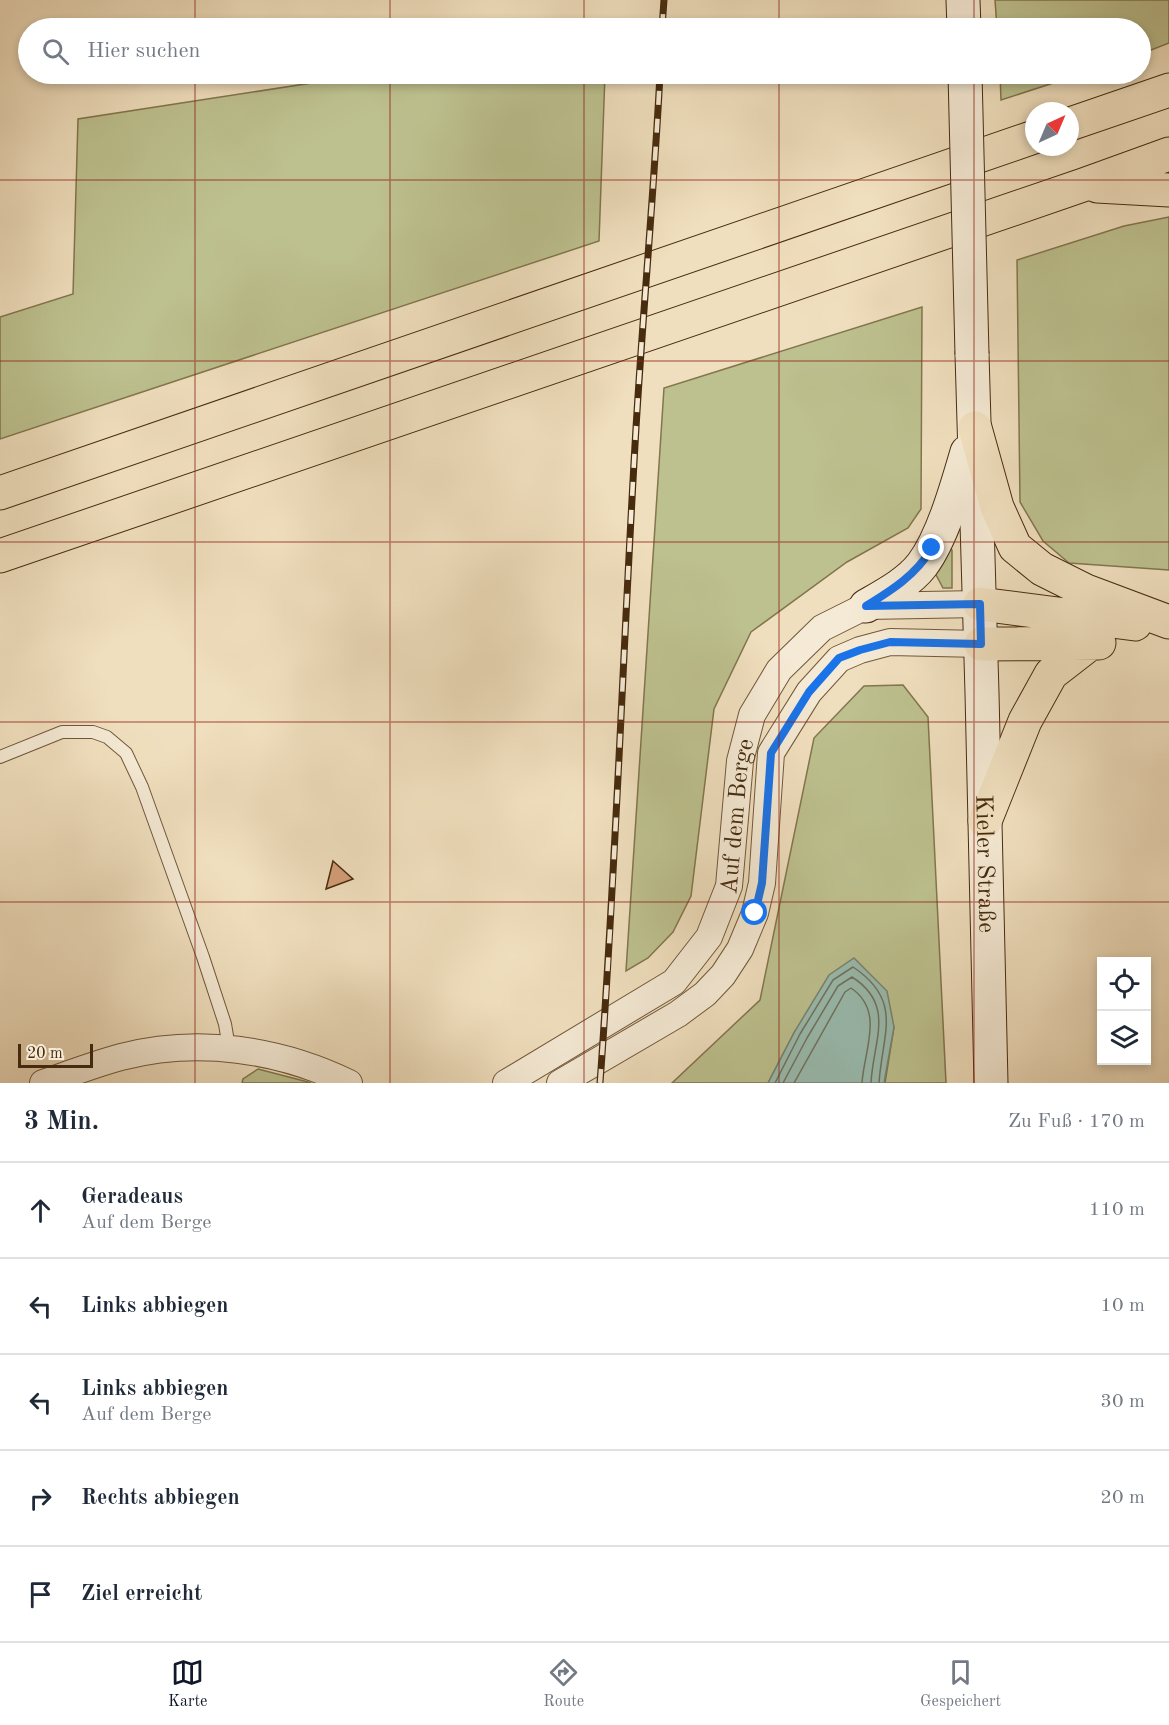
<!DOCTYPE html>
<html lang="de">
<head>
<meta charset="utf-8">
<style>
	:root { --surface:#fff; --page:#f2f2f3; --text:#1f2937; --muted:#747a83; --line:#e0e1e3; --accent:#111827 }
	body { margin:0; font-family:"Old Standard TT",serif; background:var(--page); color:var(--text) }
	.controls { position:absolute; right:18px; bottom:18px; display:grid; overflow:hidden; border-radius:0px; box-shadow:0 3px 9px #0003 }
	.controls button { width:54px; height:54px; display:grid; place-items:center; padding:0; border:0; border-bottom:2px solid var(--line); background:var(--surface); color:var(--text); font:30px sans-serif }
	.compass { position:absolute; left:1025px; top:102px; width:54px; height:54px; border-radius:50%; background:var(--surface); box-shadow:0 3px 9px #0003; rotate:44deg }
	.scale { position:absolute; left:18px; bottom:15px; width:75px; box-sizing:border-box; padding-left:6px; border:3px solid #472b0e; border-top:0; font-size:16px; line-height:21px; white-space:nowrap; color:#472b0e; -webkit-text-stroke:4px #f5ead5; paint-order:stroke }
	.stop { position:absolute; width:18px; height:18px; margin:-14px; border:4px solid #1a73e8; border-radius:50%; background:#fff }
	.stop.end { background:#1a73e8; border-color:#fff; box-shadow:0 2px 6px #0008 }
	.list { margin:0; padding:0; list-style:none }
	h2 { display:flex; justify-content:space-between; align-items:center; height:78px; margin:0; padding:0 24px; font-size:26px }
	h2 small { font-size:20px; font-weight:400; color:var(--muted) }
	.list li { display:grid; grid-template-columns:39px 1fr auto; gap:18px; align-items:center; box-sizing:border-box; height:96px; padding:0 24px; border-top:2px solid var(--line) }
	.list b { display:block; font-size:22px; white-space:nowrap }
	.list p { margin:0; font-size:20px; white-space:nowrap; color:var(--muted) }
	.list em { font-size:20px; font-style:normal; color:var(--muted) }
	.icon { flex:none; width:33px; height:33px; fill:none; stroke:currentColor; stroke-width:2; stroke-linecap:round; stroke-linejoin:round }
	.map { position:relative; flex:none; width:1169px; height:1083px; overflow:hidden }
	.search { position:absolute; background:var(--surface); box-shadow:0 3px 9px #0003; left:18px; right:18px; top:18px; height:66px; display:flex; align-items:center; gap:15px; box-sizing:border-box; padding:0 21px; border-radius:33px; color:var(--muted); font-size:22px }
	.sheet { height:558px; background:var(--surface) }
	nav { display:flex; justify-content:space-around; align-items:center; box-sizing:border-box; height:84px; border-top:2px solid var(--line); background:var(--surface); font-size:16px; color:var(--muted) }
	nav a { display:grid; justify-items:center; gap:3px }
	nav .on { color:var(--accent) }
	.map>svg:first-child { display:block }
	.green { fill:#bdc18f; stroke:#82764e; stroke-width:1.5 }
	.water { fill:#9abdb1; stroke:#798370; stroke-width:1.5 }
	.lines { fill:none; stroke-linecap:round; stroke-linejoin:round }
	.shore { stroke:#707460; stroke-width:1.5 }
	.building { fill:#d49f79; stroke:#472b0e; stroke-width:1.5 }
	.lane-casing { stroke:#71583a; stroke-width:14 }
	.street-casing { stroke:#71583a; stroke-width:28 }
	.secondary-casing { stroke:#472b0e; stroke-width:35 }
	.highway-casing { stroke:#472b0e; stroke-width:35 }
	.lane { stroke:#f5ead5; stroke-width:12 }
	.street { stroke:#f5ead5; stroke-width:26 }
	.secondary { stroke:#f5ead5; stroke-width:33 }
	.highway { stroke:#f0dfbe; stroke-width:33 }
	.rail-casing { stroke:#472b0e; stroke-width:7 }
	.rail { stroke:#f5ead5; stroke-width:4.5; stroke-dasharray:14; stroke-linecap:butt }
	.secondary-bridge-casing { stroke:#472b0e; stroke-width:35; stroke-linecap:butt }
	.secondary-bridge { stroke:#f5ead5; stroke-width:33 }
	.route { stroke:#1a73e8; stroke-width:8 }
	.grid { fill:none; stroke:#8f2418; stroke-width:1.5; stroke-opacity:0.55 }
	.labels { text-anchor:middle; stroke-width:6; stroke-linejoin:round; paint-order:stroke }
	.street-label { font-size:24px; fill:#472b0e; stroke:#f5ead5 }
</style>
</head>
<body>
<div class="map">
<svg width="1169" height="1083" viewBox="0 0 1169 1083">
	<rect width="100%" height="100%" fill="#f0dfbe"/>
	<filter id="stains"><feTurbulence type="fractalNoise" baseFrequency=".00333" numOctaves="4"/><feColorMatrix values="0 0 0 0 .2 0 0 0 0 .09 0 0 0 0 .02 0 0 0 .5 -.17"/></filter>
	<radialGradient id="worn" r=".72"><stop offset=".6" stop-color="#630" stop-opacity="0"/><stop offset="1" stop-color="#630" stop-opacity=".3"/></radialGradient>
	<!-- green -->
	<path class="green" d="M995 0H1169V43L1141 54 1140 28H997Z
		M370 74H605L599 241 0 439V317L73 294 78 119Z
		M1000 74H1081L1001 100Z
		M1169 217V570L1069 563 1043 541 1020 502 1017 260 1124 226Z
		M922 307 921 509 908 528 847 562 751 632 714 709 691 896 673 932 648 958 626 971 664 388Z
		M950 548 952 550V588H943L934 571Z
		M903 685 928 717 946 1083H885L894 1027 795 1031 768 1083H672L760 1000 814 738 864 686Z
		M258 1069 308 1082 311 1083H242L243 1079Z"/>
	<!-- water -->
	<path class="water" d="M854 958 887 991 894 1027 884 1083H768L795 1031 829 975Z"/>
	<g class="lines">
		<!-- shore -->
		<path class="shore" d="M775 1083 800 1034 833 980 853 967C904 1001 882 1034 879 1083
			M783 1083 807 1038 838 986 852 977C896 1005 873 1041 871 1083
			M794 1083 845 992 851 988C885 1011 864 1050 862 1083"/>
	</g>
	<!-- building -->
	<path class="building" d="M333 861 353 879 326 889Z"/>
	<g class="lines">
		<defs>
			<path id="lane" d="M0 757 62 732H93L107 737 126 753 142 787 203 957 225 1024 229 1048"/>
			<g id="street">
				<path d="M43 1083C69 1074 95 1064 121 1057 198 1037 279 1049 349 1083"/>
				<path id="s1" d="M506 1083 674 982 709 937 729 886 740 761 752 715 779 670 822 628 866 606 980 604"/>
				<path d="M560 1083 678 1014 705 994 723 975 740 949 755 913 762 883 771 753 809 692 839 659 860 650 890 642 981 644"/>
			</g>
			<g id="secondary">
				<path d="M963 0 964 28"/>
				<path id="s2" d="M972 354 982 693 991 1083"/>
				<path d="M866 606C885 595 908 583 922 565 943 537 957 486 967 452"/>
			</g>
			<path id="highway" d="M1070 124 1169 90
				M1097 186 1169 190
				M975 428 997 507 1015 547 1042 569 1086 591 1169 622
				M0 493 1034 137
				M0 556 1083 185 1169 154
				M980 604 1135 624
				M981 644 1099 643
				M985 821 1025 721 1051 674 1091 643"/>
		</defs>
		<!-- lane casing -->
		<use href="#lane" class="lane-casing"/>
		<!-- street casing -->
		<use href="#street" class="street-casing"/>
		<!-- secondary casing -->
		<use href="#secondary" class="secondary-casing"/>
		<!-- highway casing -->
		<use href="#highway" class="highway-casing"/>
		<!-- lane -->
		<use href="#lane" class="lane"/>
		<!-- street -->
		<use href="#street" class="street"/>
		<!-- secondary -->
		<use href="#secondary" class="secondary"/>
		<!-- highway -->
		<use href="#highway" class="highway"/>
		<defs>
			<path id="rail" d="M662 28 664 0
				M600 1083C616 865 623 647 636 428 643 310 654 192 660 74"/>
		</defs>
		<!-- rail casing -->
		<use href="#rail" class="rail-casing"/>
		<!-- rail -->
		<use href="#rail" class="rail"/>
		<defs>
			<path id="secondary-bridge" d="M965 74 972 354"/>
		</defs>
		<!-- secondary-bridge casing -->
		<use href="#secondary-bridge" class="secondary-bridge-casing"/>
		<!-- secondary-bridge -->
		<use href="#secondary-bridge" class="secondary-bridge"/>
	</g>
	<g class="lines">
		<!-- route -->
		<path class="route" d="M755 913 762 883 771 753 809 692 839 658 860 650 890 642 981 644 980 604 866 606C892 590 916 575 932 548"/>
	</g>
	<!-- grid -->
	<path class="grid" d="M195 0V28M390 0V28M584 0V28M779 0V28M974 0V28M195 74V1083M390 74V1083M584 74V1083M779 74V1083M974 74V1083M0 180H1169M0 361H1169M0 542H1169M0 722H1169M0 902H1169"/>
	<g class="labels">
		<!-- street labels -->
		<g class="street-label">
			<text dy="8" stroke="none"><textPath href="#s1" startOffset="378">Auf dem Berge</textPath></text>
			<text dy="8" stroke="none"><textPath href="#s2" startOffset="510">Kieler Straße</textPath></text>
		</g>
	</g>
	<rect width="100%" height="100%" filter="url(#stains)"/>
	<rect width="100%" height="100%" fill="url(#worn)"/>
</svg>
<div class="controls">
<button><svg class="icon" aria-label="locate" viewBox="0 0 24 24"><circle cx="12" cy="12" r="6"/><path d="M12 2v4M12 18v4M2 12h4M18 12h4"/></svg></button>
<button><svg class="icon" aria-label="layers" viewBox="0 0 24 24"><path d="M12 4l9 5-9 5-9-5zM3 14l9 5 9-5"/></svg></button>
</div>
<svg class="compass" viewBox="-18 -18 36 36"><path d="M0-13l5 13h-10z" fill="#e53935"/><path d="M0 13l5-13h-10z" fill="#747a83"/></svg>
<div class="scale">20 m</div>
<div class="stop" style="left:755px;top:913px"></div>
<div class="stop end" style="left:932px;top:548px"></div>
<div class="search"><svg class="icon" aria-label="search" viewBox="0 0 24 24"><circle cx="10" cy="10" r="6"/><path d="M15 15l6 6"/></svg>Hier suchen</div>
</div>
<section class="sheet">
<h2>3 Min.<small>Zu Fuß · 170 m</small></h2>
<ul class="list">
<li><svg class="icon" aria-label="ahead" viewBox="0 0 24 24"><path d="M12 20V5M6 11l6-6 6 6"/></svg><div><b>Geradeaus</b><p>Auf dem Berge</p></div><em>110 m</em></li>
<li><svg class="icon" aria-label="left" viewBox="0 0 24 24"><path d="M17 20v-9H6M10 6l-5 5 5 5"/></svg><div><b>Links abbiegen</b></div><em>10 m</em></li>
<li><svg class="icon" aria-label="left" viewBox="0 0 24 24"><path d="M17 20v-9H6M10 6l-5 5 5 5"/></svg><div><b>Links abbiegen</b><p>Auf dem Berge</p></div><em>30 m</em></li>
<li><svg class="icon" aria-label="right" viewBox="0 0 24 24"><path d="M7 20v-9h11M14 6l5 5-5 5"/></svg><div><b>Rechts abbiegen</b></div><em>20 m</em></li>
<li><svg class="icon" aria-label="arrive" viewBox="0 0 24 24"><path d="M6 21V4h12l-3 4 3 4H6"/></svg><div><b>Ziel erreicht</b></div></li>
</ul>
</section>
<nav>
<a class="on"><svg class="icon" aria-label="map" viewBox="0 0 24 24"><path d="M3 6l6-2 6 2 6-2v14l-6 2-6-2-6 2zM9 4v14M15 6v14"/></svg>Karte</a>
<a><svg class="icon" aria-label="directions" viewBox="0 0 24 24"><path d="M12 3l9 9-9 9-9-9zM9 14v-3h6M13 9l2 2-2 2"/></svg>Route</a>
<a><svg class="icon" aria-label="saved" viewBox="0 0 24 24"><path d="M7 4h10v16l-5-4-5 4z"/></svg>Gespeichert</a>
</nav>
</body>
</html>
